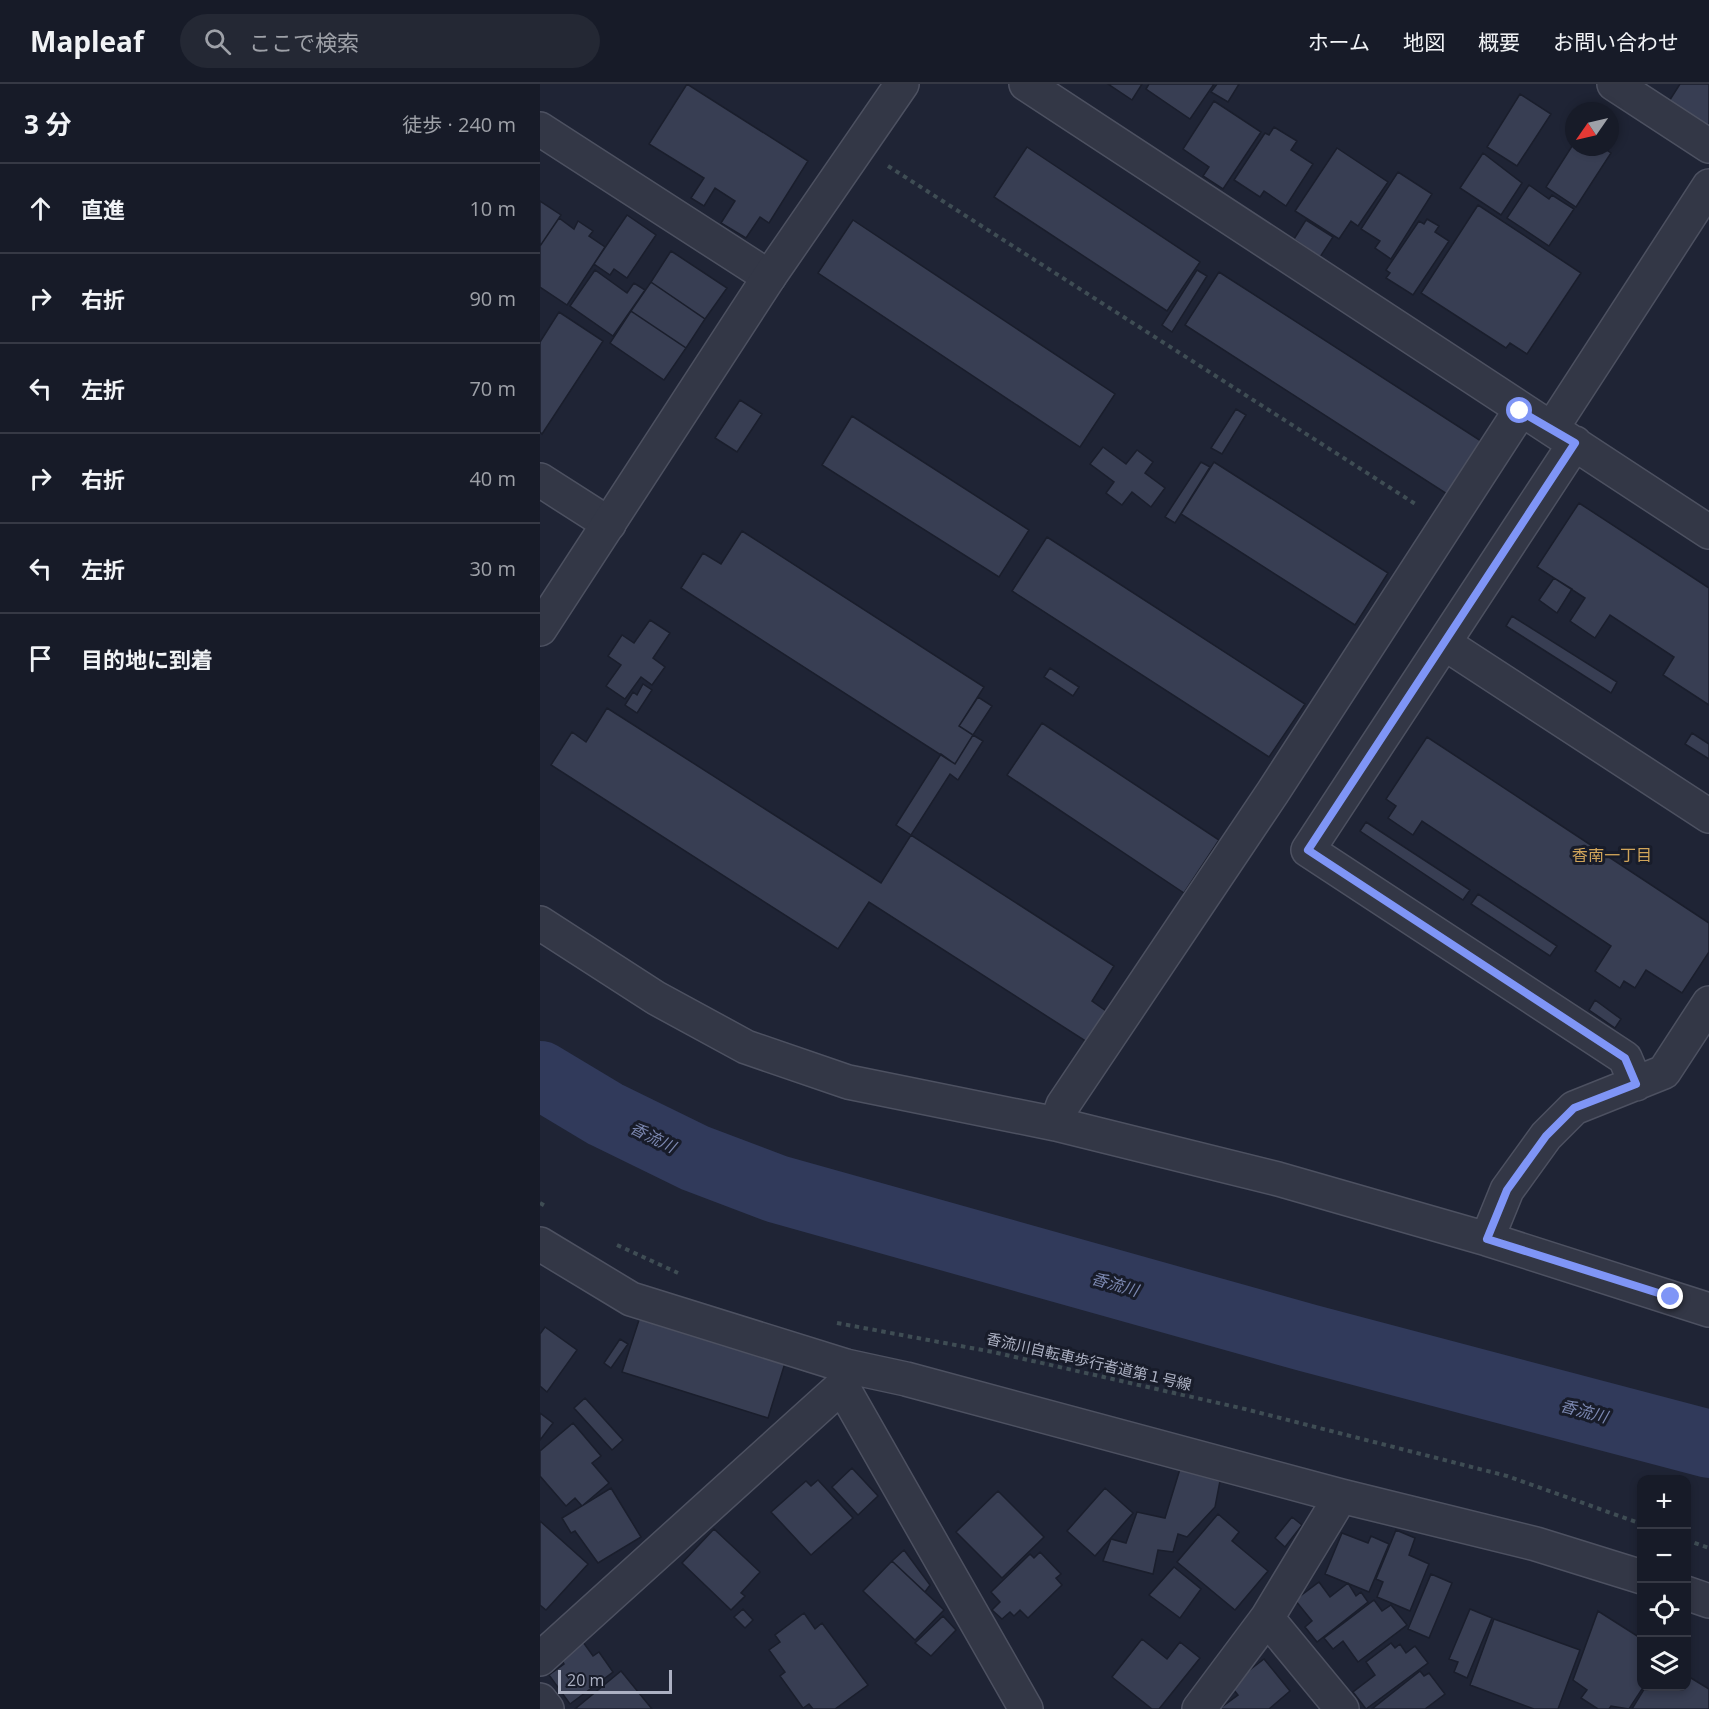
<!DOCTYPE html>
<html lang="ja">
<head>
<meta charset="utf-8">
<style>
	:root { --surface:#171b28; --page:#242834; --text:#f1f3f6; --muted:#9ea1a8; --line:#363945 }
	body { margin:0; font-family:"Open Sans","Noto Sans JP",sans-serif; background:var(--page); color:var(--text) }
	.controls { position:absolute; right:18px; bottom:18px; display:grid; overflow:hidden; border-radius:12px; box-shadow:0 3px 9px #0003 }
	.controls button { width:54px; height:54px; display:grid; place-items:center; padding:0; border:0; border-bottom:2px solid var(--line); background:var(--surface); color:var(--text); font:30px sans-serif }
	.compass { position:absolute; left:1025px; top:18px; width:54px; height:54px; border-radius:50%; background:var(--surface); box-shadow:0 3px 9px #0003; rotate:236deg }
	.scale { position:absolute; left:18px; bottom:15px; width:114px; box-sizing:border-box; padding-left:6px; border:3px solid #acb1c3; border-top:0; font-size:16px; line-height:21px; white-space:nowrap; color:#acb1c3; -webkit-text-stroke:4px #181c2a; paint-order:stroke }
	.stop { position:absolute; width:18px; height:18px; margin:-14px; border:4px solid #7f95f6; border-radius:50%; background:#fff }
	.stop.end { background:#7f95f6; border-color:#fff; box-shadow:0 2px 6px #0008 }
	.list { margin:0; padding:0; list-style:none }
	h2 { display:flex; justify-content:space-between; align-items:center; height:78px; margin:0; padding:0 24px; font-size:26px }
	h2 small { font-size:20px; font-weight:400; color:var(--muted) }
	.list li { display:grid; grid-template-columns:39px 1fr auto; gap:18px; align-items:center; box-sizing:border-box; height:90px; padding:0 24px; border-top:2px solid var(--line) }
	.list b { display:block; font-size:22px; white-space:nowrap }
	.list em { font-size:20px; font-style:normal; color:var(--muted) }
	.icon { flex:none; width:33px; height:33px; fill:none; stroke:currentColor; stroke-width:2; stroke-linecap:round; stroke-linejoin:round }
	.map { position:relative; flex:none; width:1169px; height:1625px; overflow:hidden }
	header { display:flex; align-items:center; gap:36px; box-sizing:border-box; height:84px; padding:0 30px; background:var(--surface); border-bottom:2px solid var(--line) }
	header strong { font-size:28px }
	nav { display:flex; gap:33px; margin-inline-start:auto; font-size:21px }
	.search { width:420px; height:54px; background:var(--page); display:flex; align-items:center; gap:15px; box-sizing:border-box; padding:0 21px; border-radius:33px; color:var(--muted); font-size:22px }
	main { display:flex }
	aside { flex:1; background:var(--surface) }
	.map>svg:first-child { display:block }
	.lines { fill:none; stroke-linecap:round; stroke-linejoin:round }
	.river { stroke:#313a5b; stroke-width:68 }
	.building { fill:#383e53; stroke:#1a1e2c; stroke-width:1.5 }
	.minor-casing { stroke:#4d5161; stroke-width:36 }
	.tertiary-casing { stroke:#4d5161; stroke-width:36 }
	.path { stroke:#3f4d54; stroke-width:4; stroke-dasharray:4.5 4.5; stroke-linecap:butt }
	.minor { stroke:#333746; stroke-width:33 }
	.tertiary { stroke:#333746; stroke-width:33 }
	.route { stroke:#7f95f6; stroke-width:8 }
	.labels { text-anchor:middle; stroke-width:6; stroke-linejoin:round; paint-order:stroke }
	.street-label { font-size:15px; fill:#acb1c3; stroke:#181c2a }
	.neighbourhood-label { font-size:16px; fill:#d1a55a; stroke:#181c2a }
	.water-label { font-size:16px; font-style:italic; fill:#7c88b1; stroke:#181c2a }
</style>
</head>
<body>
<header>
<strong>Mapleaf</strong>
<div class="search"><svg class="icon" aria-label="search" viewBox="0 0 24 24"><circle cx="10" cy="10" r="6"/><path d="M15 15l6 6"/></svg>ここで検索</div>
<nav><a>ホーム</a><a>地図</a><a>概要</a><a>お問い合わせ</a></nav>
</header>
<main>
<aside>
<h2>3 分<small>徒歩 · 240 m</small></h2>
<ul class="list">
<li><svg class="icon" aria-label="ahead" viewBox="0 0 24 24"><path d="M12 20V5M6 11l6-6 6 6"/></svg><div><b>直進</b></div><em>10 m</em></li>
<li><svg class="icon" aria-label="right" viewBox="0 0 24 24"><path d="M7 20v-9h11M14 6l5 5-5 5"/></svg><div><b>右折</b></div><em>90 m</em></li>
<li><svg class="icon" aria-label="left" viewBox="0 0 24 24"><path d="M17 20v-9H6M10 6l-5 5 5 5"/></svg><div><b>左折</b></div><em>70 m</em></li>
<li><svg class="icon" aria-label="right" viewBox="0 0 24 24"><path d="M7 20v-9h11M14 6l5 5-5 5"/></svg><div><b>右折</b></div><em>40 m</em></li>
<li><svg class="icon" aria-label="left" viewBox="0 0 24 24"><path d="M17 20v-9H6M10 6l-5 5 5 5"/></svg><div><b>左折</b></div><em>30 m</em></li>
<li><svg class="icon" aria-label="arrive" viewBox="0 0 24 24"><path d="M6 21V4h12l-3 4 3 4H6"/></svg><div><b>目的地に到着</b></div></li>
</ul>
</aside>
<div class="map">
<svg width="1169" height="1625" viewBox="0 0 1169 1625">
	<rect width="100%" height="100%" fill="#1f2435"/>
	<g class="lines">
		<!-- river -->
		<path class="river" d="M0 991 65 1030 155 1074 237 1105 768 1254 1169 1360"/>
	</g>
	<!-- building -->
	<path class="building" d="M147 0 268 77 229 139 220 133 206 154 181 139 195 117 175 104 164 122 151 114 164 94 109 60Z
		M568 0H602L592 16Z
		M609 0H674L650 35 606 5Z
		M677 0H699L688 18 671 8Z
		M1140 0H1169V46L1126 22Z
		M980 10 1011 30 977 82 947 63Z
		M674 17 721 48 683 105 663 92 669 83 643 65Z
		M734 43 757 57 751 66 773 80 746 122 724 107 720 113 694 96 725 49 729 51Z
		M1034 59V63H1062L1071 69 1036 123 1006 103Z
		M487 63 660 178 627 227 454 113Z
		M797 64 848 98 818 142 811 137 799 155 755 127Z
		M943 69 982 99 961 131 920 104Z
		M858 88 892 110 851 175 835 164 840 157 821 145Z
		M989 101 1009 115 1012 111 1034 125 1009 162 967 134Z
		M0 117 21 131 0 162Z
		M938 121 1041 189 987 270 970 259 966 264 881 209Z
		M87 131 116 151 87 194 74 185 70 191 54 180Z
		M19 134 34 145 38 137 53 147 49 152 65 163 27 221 0 203V162Z
		M887 135 899 142 895 148 909 157 873 211 846 194 850 189 846 186 879 137 884 140Z
		M313 136 575 310 540 363 278 189Z
		M766 136 793 153 780 173 754 155Z
		M131 167 187 204 165 235 111 198Z
		M55 186 87 209 94 199 105 206 73 252 30 222Z
		M657 186 667 192 632 248 622 241Z
		M679 188 941 357 907 410 645 241Z
		M111 198 165 235 146 264 91 227Z
		M91 227 146 264 124 296 70 259Z
		M19 228 63 257 2 350 0 348V258Z
		M200 316 222 330 197 368 175 354Z
		M696 325 706 331 682 370 671 364Z
		M312 332 489 446 459 493 282 381Z
		M563 363 586 380 597 366 613 378 605 389 625 404 611 423 592 408 582 421 566 409 574 398 550 380Z
		M661 378 670 383 635 439 625 433Z
		M674 378 848 489 815 541 641 430Z
		M1039 419 1169 504V621L1123 591 1134 573 1070 531 1055 554 1030 537 1045 514 997 483Z
		M202 447 444 603 419 642 433 651 415 680 141 504 163 469 181 480Z
		M507 453 765 620 729 673 472 507Z
		M1014 494 1032 505 1017 529 999 516Z
		M972 532 1077 598 1071 609 966 542Z
		M110 536 130 549 113 574 125 583 112 601 101 593 85 615 66 602 81 581 68 572 82 551 94 559Z
		M510 584 539 603 533 612 504 593Z
		M103 600 112 606 97 629 85 621 93 608 97 611Z
		M438 613 452 622 433 651 419 642Z
		M67 624 341 799 371 751 574 882 552 917 566 927 547 958 329 818 298 865 11 681 32 648 46 658Z
		M502 639 679 756 644 809 467 691Z
		M1152 649 1169 660V675L1145 660Z
		M433 651 443 657 418 696 410 690 371 751 356 741 401 670 415 680Z
		M887 653 1169 839V868L1142 909 1106 886 1095 904 1084 897 1080 904 1055 887 1071 862 882 737 873 751 848 734 856 722 846 715Z
		M826 738 930 806 923 816 820 747Z
		M938 810 1017 862 1010 872 931 820Z
		M1055 916 1081 935 1075 944 1049 926Z
		M100 1233 245 1279 228 1334 82 1288Z
		M5 1243 37 1266 7 1308 0 1302V1250Z
		M80 1255 88 1260 71 1284 64 1279Z
		M45 1314 83 1356 72 1366 34 1324Z
		M0 1329 13 1339 0 1356Z
		M33 1339 61 1372 52 1379 69 1399 42 1422 35 1414 26 1422 0 1392V1367Z
		M312 1384 338 1412 318 1431 292 1403Z
		M640 1385 680 1397 675 1423 647 1453 638 1450 633 1468 618 1466 613 1490 563 1477 571 1455 586 1459 597 1428 625 1434Z
		M278 1396 313 1434 271 1471 231 1428 266 1397 271 1402Z
		M71 1404 101 1453 58 1479 35 1447 31 1449 22 1434Z
		M565 1404 593 1429 555 1472 527 1447Z
		M458 1407 504 1453 462 1494 416 1448Z
		M678 1430 699 1448 692 1457 728 1487 695 1526 637 1478Z
		M752 1433 762 1441 745 1463 735 1454Z
		M0 1437 48 1480 6 1526 0 1521Z
		M174 1445 220 1488 201 1509 205 1512 191 1526 142 1479Z
		M856 1446 875 1454 869 1471 889 1480 870 1527 837 1513 843 1498 836 1495Z
		M802 1449 828 1459 831 1452 849 1460 829 1508 785 1490Z
		M364 1466 390 1501 385 1508 352 1477Z
		M500 1468 521 1490 516 1494 522 1501 488 1534 480 1526 474 1532 470 1528 462 1535 452 1526 460 1518 451 1508 490 1470 494 1474Z
		M352 1477 404 1526 375 1556 323 1507Z
		M634 1483 661 1505 640 1534 609 1511Z
		M891 1490 912 1499 889 1554 868 1545Z
		M779 1498 790 1513 808 1499 816 1512 821 1508 828 1518 777 1558 765 1543 772 1537 755 1516Z
		M834 1516 842 1527 851 1521 867 1541 818 1578 803 1557 793 1565 784 1554Z
		M203 1525 213 1536 205 1544 194 1533Z
		M930 1525 952 1534 927 1594 914 1588 918 1578 909 1575Z
		M1058 1527 1102 1555V1602H1104L1089 1625 1071 1622 1069 1625H1058L1041 1614 1047 1606 1033 1596Z
		M264 1529 275 1545 282 1539 328 1601 295 1625H273L269 1620 263 1624 240 1592 245 1588 229 1566 240 1558 235 1551Z
		M403 1532 416 1546 391 1572 375 1559Z
		M954 1535 1040 1566 1018 1625H994L930 1601Z
		M602 1555 627 1575 640 1558 660 1574 619 1625H612L572 1593Z
		M43 1558 53 1572 59 1568 73 1588 30 1620 9 1591 24 1580 21 1574Z
		M851 1559 855 1564 860 1560 866 1569 875 1562 888 1579 826 1625 813 1608 835 1591 826 1578Z
		M724 1575 750 1607 729 1625H679L698 1611 690 1601Z
		M81 1587 112 1625H35Z
		M880 1587 884 1592 889 1589 905 1610 885 1625H832Z
		M1146 1591 1169 1605V1625H1092L1106 1602H1146Z"/>
	<g class="lines">
		<defs>
			<path id="minor" d="M486 0 1169 448
				M1074 0 1169 62
				M0 45 229 193
				M1012 344 1169 102
				M1035 359 768 766 1085 974 1096 1000
				M0 396 69 440
				M904 559 1169 732
				M0 839 116 914 206 963 308 998 516 1040 738 1095 947 1155 1169 1226
				M516 1040 523 1021 733 708 980 327
				M947 1155 967 1106 1006 1052 1034 1024 1124 988 1169 919
				M0 1160 91 1215 306 1282 366 1295 801 1412 996 1460 1102 1493
				M302 1302 486 1625
				M1146 1509 1169 1517
				M727 1534 802 1625
				M0 1575 302 1302 306 1282
				M0 1616 7 1625
				M659 1625 727 1534 801 1412"/>
			<path id="tertiary" d="M0 545 229 193 362 0"/>
		</defs>
		<!-- minor casing -->
		<use href="#minor" class="minor-casing"/>
		<!-- tertiary casing -->
		<use href="#tertiary" class="tertiary-casing"/>
		<!-- path -->
		<path class="path" d="M348 82 877 421
			M0 1119 7 1123
			M77 1161 138 1189
			M297 1239 453 1268 705 1325 967 1392 1102 1440
			M1146 1456 1169 1464"/>
		<!-- minor -->
		<use href="#minor" class="minor"/>
		<!-- tertiary -->
		<use href="#tertiary" class="tertiary"/>
	</g>
	<g class="lines">
		<!-- route -->
		<path class="route" d="M980 327 1035 359 768 766 1085 974 1096 1000 1034 1024 1006 1052 967 1106 947 1155 1131 1213"/>
	</g>
	<g class="labels">
		<!-- street labels -->
		<g class="street-label">
			<text transform="translate(549 1278) rotate(13)" y="5">香流川自転車歩行者道第１号線</text>
		</g>
		<!-- neighbourhood labels -->
		<g class="neighbourhood-label">
			<text x="1072" y="777">香南一丁目</text>
		</g>
		<!-- water labels -->
		<g class="water-label">
			<text transform="translate(113 1053) rotate(26)" y="6">香流川</text>
			<text transform="translate(575 1200) rotate(16)" y="6">香流川</text>
			<text transform="translate(1044 1327) rotate(15)" y="6">香流川</text>
		</g>
	</g>
</svg>
<div class="controls">
<button>+</button>
<button>−</button>
<button><svg class="icon" aria-label="locate" viewBox="0 0 24 24"><circle cx="12" cy="12" r="6"/><path d="M12 2v4M12 18v4M2 12h4M18 12h4"/></svg></button>
<button><svg class="icon" aria-label="layers" viewBox="0 0 24 24"><path d="M12 4l9 5-9 5-9-5zM3 14l9 5 9-5"/></svg></button>
</div>
<svg class="compass" viewBox="-18 -18 36 36"><path d="M0-13l5 13h-10z" fill="#e53935"/><path d="M0 13l5-13h-10z" fill="#9ea1a8"/></svg>
<div class="scale">20 m</div>
<div class="stop" style="left:980px;top:327px"></div>
<div class="stop end" style="left:1131px;top:1213px"></div>
</div>
</main>
</body>
</html>
